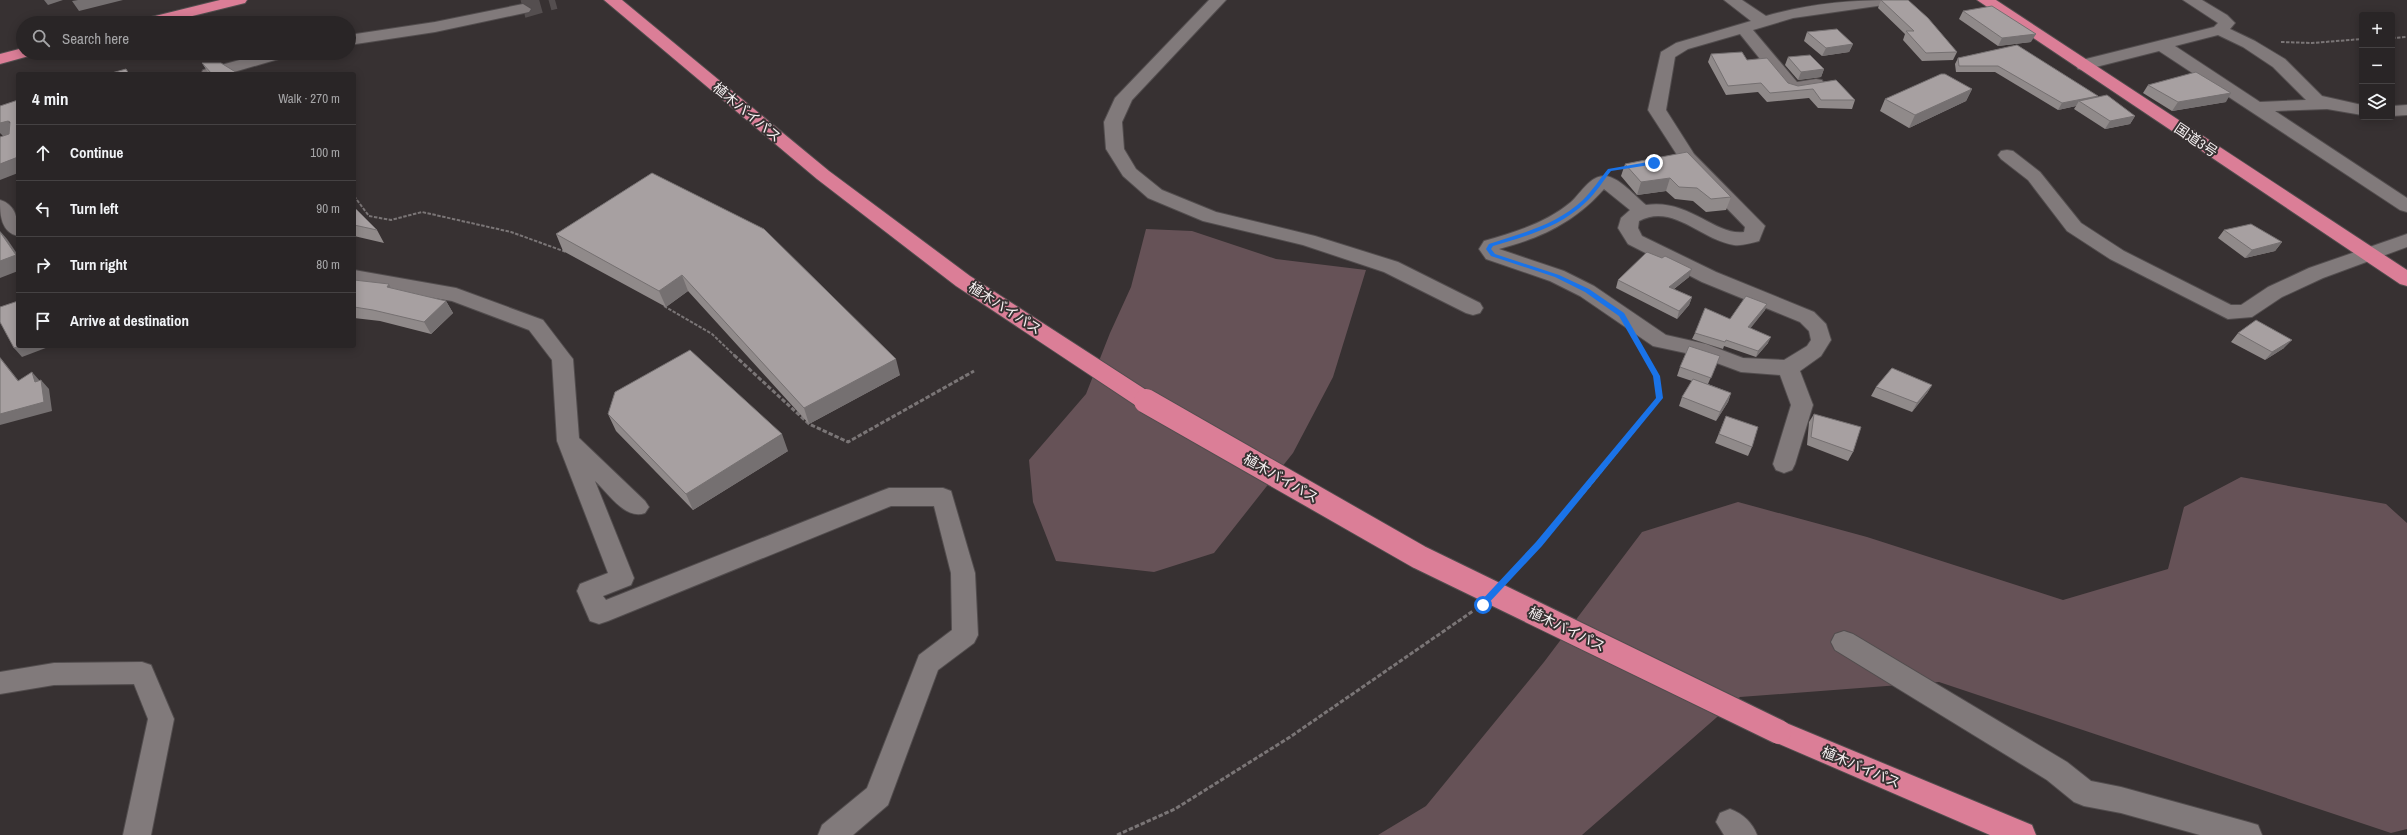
<!DOCTYPE html>
<html lang="en">
<head>
<meta charset="utf-8">
<style>
	:root { --surface:#292526; --page:#353132; --text:#f1f3f6; --muted:#a5a5a7; --line:#454243 }
	body { margin:0; font-family:"Archivo Narrow","Noto Sans JP",sans-serif; background:var(--page); color:var(--text) }
	.controls { position:absolute; right:12px; top:12px; display:grid; overflow:hidden; border-radius:4px; box-shadow:0 2px 10px #0003 }
	.controls button { width:36px; height:36px; display:grid; place-items:center; padding:0; border:0; border-bottom:1px solid var(--line); background:var(--surface); color:var(--text); font:20px sans-serif }
	.stop { position:absolute; width:12px; height:12px; margin:-9px; border:3px solid #1a73e8; border-radius:50%; background:#fff }
	.stop.end { background:#1a73e8; border-color:#fff; box-shadow:0 1px 4px #0008 }
	.list { margin:0; padding:0; list-style:none }
	h2 { display:flex; justify-content:space-between; align-items:center; height:52px; margin:0; padding:0 16px; font-size:17px }
	h2 small { font-size:13px; font-weight:400; color:var(--muted) }
	.list li { display:grid; grid-template-columns:26px 1fr auto; gap:12px; align-items:center; box-sizing:border-box; height:56px; padding:0 16px; border-top:1px solid var(--line) }
	.list b { display:block; font-size:15px; white-space:nowrap }
	.list em { font-size:13px; font-style:normal; color:var(--muted) }
	.icon { flex:none; width:22px; height:22px; fill:none; stroke:currentColor; stroke-width:2; stroke-linecap:round; stroke-linejoin:round }
	.map { position:relative; flex:none; width:2407px; height:835px; overflow:hidden }
	.search { position:absolute; background:var(--surface); box-shadow:0 2px 10px #0003; left:16px; top:16px; width:340px; height:44px; display:flex; align-items:center; gap:10px; box-sizing:border-box; padding:0 14px; border-radius:22px; color:var(--muted); font-size:15px }
	.panel { position:absolute; background:var(--surface); box-shadow:0 2px 10px #0003; left:16px; top:72px; width:340px; height:276px; border-radius:4px }
	.map>svg:first-child { display:block }
	.green { fill:#665257 }
	.lines { fill:none; stroke-linecap:round; stroke-linejoin:round }
	.minor-tunnel { stroke:#544e4f; stroke-width:18; stroke-dasharray:18 9; stroke-linecap:butt }
	.minor-casing { stroke:#524d4e; stroke-width:2 }
	.highway-casing { stroke:#524d4e; stroke-width:2 }
	.path-far1 { stroke:#7a7576; stroke-width:2; stroke-dasharray:3.5 1.5; stroke-linecap:butt }
	.path { stroke:#7a7576; stroke-width:3; stroke-dasharray:4.5 2; stroke-linecap:butt }
	.minor { fill:#817a7b; fill-rule:evenodd }
	.highway { fill:#db7e97; fill-rule:evenodd }
	.highway-bridge-casing { stroke:#524d4e; stroke-width:26; stroke-linecap:butt }
	.highway-bridge { stroke:#db7e97; stroke-width:24 }
	.wall { fill:#908a8a }
	.shaded-wall { fill:#757071 }
	.building { fill:#a7a0a1; stroke:#757071 }
	.route { fill:#1a73e8 }
	.labels { text-anchor:middle; stroke-width:4; stroke-linejoin:round; paint-order:stroke }
	.street-label { font-size:14px; fill:#f5f0f1; stroke:#373132 }
</style>
</head>
<body>
<div class="map">
<svg width="2407" height="835" viewBox="0 0 2407 835">
	<rect width="100%" height="100%" fill="#373132"/>
	<!-- green -->
	<path class="green" d="M1146 229 1192 231 1276 259 1366 270 1333 377 1293 453 1214 553 1154 572 1056 561 1033 502 1029 460 1086 394 1110 333 1131 287Z
		M2241 477 2386 504 2407 523V829L2391 833 1939 682 1740 697 1582 835H1378L1426 806 1544 662 1642 532 1738 502 1867 537 2063 600 2168 569 2184 507Z"/>
	<g class="lines">
		<!-- minor-tunnel -->
		<path class="minor-tunnel" d="M523 9 555 0"/>
		<defs>
			<path id="minor" d="M1209 0H1226L1132 100 1122 122 1124 149 1136 169 1162 190 1216 212 1315 236 1398 262 1480 303 1483 308 1480 313 1473 315 1466 313 1384 272 1303 245 1203 221 1148 198 1123 176 1106 149 1104 122 1115 98Z
				M1724 0H1742L1766 16C1807 4 1849 0 1892 0L1884 5 1793 18 1753 30 1797 82 1816 79 1822 80 1824 84 1822 88 1795 93 1785 90 1740 34 1688 49 1675 57 1666 110 1694 154 1765 226 1759 241C1751 243 1742 246 1734 245 1701 240 1673 203 1639 221L1638 228 1642 236 1716 272 1814 312 1826 324 1831 340 1821 356 1800 371 1813 405 1795 464 1792 470 1784 473 1776 470 1773 464 1791 405 1780 375 1741 372 1695 355 1653 346 1580 296 1550 281 1486 259 1479 249 1484 241C1515 232 1546 223 1571 202 1582 192 1590 175 1606 176 1620 178 1635 196 1646 205 1688 198 1716 236 1744 232L1745 227 1681 161 1648 110 1661 52 1676 43 1751 21ZM1604 189 1630 210 1621 218 1618 228 1628 244 1702 282 1800 322 1809 331 1811 340 1807 346 1784 360 1743 358 1706 344 1666 335 1594 286 1564 271 1499 249C1541 238 1575 222 1604 189Z
				M2183 0H2202L2227 15 2235 23 2230 29 2255 41 2285 59 2322 96 2362 105V115L2327 109 2275 111 2407 198V212L2400 210 2159 51 2084 70 2078 69 2076 65 2078 61 2214 27 2218 23ZM2218 35 2243 47 2273 67 2306 100 2260 102 2175 46Z
				M523 4 531 9 529 12 435 32 349 45V35L435 22Z
				M265 53H291L289 56 227 74H201L203 70Z
				M2407 105V115L2392 116V106Z
				M2007 150 2013 151 2040 172 2081 223 2124 251 2231 305H2241L2268 287 2309 268 2407 234V247L2323 278 2282 297 2252 317 2228 319 2110 259 2067 231 2028 180 2001 159 1998 155 2001 151Z
				M0 200C17 205 18 221 18 236 1 232 0 215 0 200Z
				M354 270 456 288 543 320 569 354 573 359 579 438 645 501 649 507 645 513C625 520 609 494 595 481L634 578 631 585 603 596 606 600 881 491 889 488H943L951 491 975 573 978 635 974 643 938 670 888 805 853 835H818L822 825 867 788 919 655 952 630 951 573 934 506H891L608 621 599 624 590 621 577 591 580 584 608 573 557 441 552 360 529 330 452 301 354 284Z
				M1844 631 1853 634 2067 762 2091 781 2121 787 2248 822 2258 825 2262 835H2200L2121 813 2084 806 2074 802 2047 780 1835 650 1831 642 1835 634Z
				M142 662 151 665 174 719 151 835H123L148 719 134 684 54 685 0 694V672L54 663Z
				M1730 809C1743 814 1752 822 1757 835H1724L1716 822 1720 813Z"/>
			<path id="highway" d="M220 0H247L245 3 164 23H137L139 20Z
				M604 0H622L829 171 970 276 1154 395 1157 401 1154 407 1146 409 1138 407 956 286 817 179Z
				M1977 0H1996L2407 270V286L2400 284Z
				M23 48V53H31L29 56 0 64V54Z
				M1779 720 2032 825 2036 835H1990L1770 740 1766 732 1770 724Z"/>
		</defs>
		<!-- minor casing -->
		<use href="#minor" class="minor-casing"/>
		<!-- highway casing -->
		<use href="#highway" class="highway-casing"/>
		<!-- path-far1 -->
		<path class="path-far1" d="M2392 38 2407 37
			M2281 42 2312 43 2362 39
			M354 196 369 216 391 220 422 212 511 232 566 252
			M664 306 712 334 735 356"/>
		<!-- path -->
		<path class="path" d="M734 355 809 424 848 442 974 371
			M1510 576 1589 486 1660 398 1657 376 1646 357
			M1117 835 1175 809 1290 737 1473 611"/>
		<!-- minor -->
		<use href="#minor" class="minor"/>
		<!-- highway -->
		<use href="#highway" class="highway"/>
		<defs>
			<path id="highway-bridge" d="M1146 401 1419 557 1779 732"/>
		</defs>
		<!-- highway-bridge casing -->
		<use href="#highway-bridge" class="highway-bridge-casing"/>
		<!-- highway-bridge -->
		<use href="#highway-bridge" class="highway-bridge"/>
	</g>
	<!-- wall -->
	<path class="wall" d="M1881 0 1957 52 1953 60 1922 61 1903 40 1905 34 1878 8Z
		M1963 11 2031 42 1998 46 1959 19Z
		M1807 32 1853 44 1849 52 1822 56 1804 41Z
		M2017 45 2097 97 2135 116 2130 124 2105 129 2074 109 2076 106 2058 110 1995 72H1956L1955 64 1958 58Z
		M1711 54 1747 60 1788 83 1798 86 1836 80 1855 100 1852 109 1818 108 1809 98 1767 102 1758 92 1726 95 1708 62Z
		M1788 57 1824 69 1821 77 1798 80 1785 65Z
		M202 63 237 74H209Z
		M2148 85 2226 102 2172 111 2143 93Z
		M1972 89 1966 101 1909 128 1880 111 1885 99Z
		M1625 164 1731 197 1726 210 1706 212 1693 201 1675 199 1666 191 1637 195 1621 176Z
		M652 173 900 375 809 424 688 291 666 307 563 251 556 234Z
		M354 207 377 230 384 243 354 236Z
		M2224 230 2282 242 2275 251 2245 258 2218 238Z
		M1689 277 1674 289 1692 297 1689 305 1677 319 1616 288 1618 280Z
		M354 280 389 284 392 288 446 301 453 313 431 334 380 321 354 318Z
		M1767 304 1765 310 1750 328 1768 343 1756 357 1724 346 1723 349 1692 339 1695 333Z
		M2238 333 2284 348 2265 360 2231 342Z
		M1720 356 1708 384 1731 393 1728 402 1716 421 1679 406 1682 397 1692 381 1677 376 1680 367Z
		M1932 385 1927 393 1912 412 1871 396 1876 387Z
		M608 414 788 451 693 510 616 431Z
		M1814 414 1853 452 1848 461 1807 445 1809 422Z
		M1726 416 1752 447 1748 456 1715 443Z"/>
	<!-- shaded-wall -->
	<path class="shaded-wall" d="M44 0H63L48 5Z
		M78 0H123L79 11 72 1Z
		M2036 34 2031 42 1998 46 2002 38Z
		M1853 44 1849 52 1822 56 1826 48Z
		M1824 69 1821 77 1798 80 1801 72Z
		M1972 89 1966 101 1909 128 1915 115Z
		M2231 93 2226 102 2172 111 2178 102Z
		M2098 96 2094 102 2079 101 2076 106 2058 110 2062 103Z
		M2135 116 2130 124 2105 129 2110 121Z
		M8 121 18 134 4 137 0 133V123Z
		M18 157V173L0 180V164Z
		M1670 178 1666 191 1637 195 1641 182Z
		M0 231 7 239 18 255V271L0 278Z
		M2282 242 2275 251 2245 258 2252 250Z
		M1692 269 1689 277 1666 295 1669 287Z
		M682 275 688 291 666 307 659 291Z
		M389 284 396 295 387 287Z
		M1692 297 1689 305 1677 319 1679 311Z
		M446 301 453 313 431 334 424 322Z
		M1767 304 1765 310 1746 334 1748 327Z
		M1771 337 1768 343 1756 357 1758 351Z
		M2292 340 2284 348 2265 360 2272 352Z
		M20 346H51L22 357 14 348Z
		M0 357 26 390 18 381 0 358Z
		M896 359 900 375 809 424 804 408Z
		M32 372 40 381 41 380 49 389 52 411 0 425V414L35 382Z
		M1932 385 1927 393 1912 412 1917 403Z
		M1731 393 1728 402 1716 421 1720 412Z
		M782 434 788 451 693 510 686 494Z"/>
	<!-- building -->
	<path class="building" d="M1881 0H1908L1928 18 1957 52 1926 53 1906 31H1914Z
		M1992 6 2036 34 2002 38 1963 11Z
		M1837 29 1853 44 1826 48 1807 32Z
		M2017 45 2098 96 2062 103 1998 66H1959L1958 58Z
		M1742 52 1747 60 1767 58 1788 83 1798 86 1836 80 1855 100H1821L1813 89 1770 93 1761 83 1728 86 1711 54Z
		M1810 55 1824 69 1801 72 1788 57Z
		M202 63H221L234 71 237 74H212Z
		M126 69 129 74H108Z
		M2196 72 2231 93 2178 102 2148 85Z
		M1941 74H1945L1972 89 1915 115 1885 99Z
		M2107 95 2135 116 2110 121 2079 101Z
		M18 100V157L0 164V137L9 134 10 122 8 121 0 123V106Z
		M1687 152 1731 197 1711 199 1697 188 1679 187 1670 178 1641 182 1625 164Z
		M652 173 764 229 896 359 804 408 682 275 659 291 556 234Z
		M354 207 377 230 354 225Z
		M2251 224 2282 242 2252 250 2224 230Z
		M0 232 16 255 0 261Z
		M1647 252 1662 258 1665 256 1692 269 1669 287 1692 297 1679 311 1618 280Z
		M354 280 389 284 387 287 446 301 424 322 373 310 354 307Z
		M1746 296 1767 304 1748 327 1771 337 1758 351 1726 340 1725 342 1695 333 1705 308 1730 319Z
		M18 301V346H20L14 348 0 322V307Z
		M2256 320 2292 340 2272 352 2238 333Z
		M1689 346 1720 356 1711 378 1680 367Z
		M690 350 782 434 686 494 608 414 615 392Z
		M0 358 18 381 32 372 35 382 41 380 44 402 0 414Z
		M1892 368 1932 385 1917 403 1876 387Z
		M1693 379 1731 393 1720 412 1682 397Z
		M1814 414 1861 427 1853 452 1811 437Z
		M1726 416 1758 427 1752 447 1719 434Z"/>
	<!-- route -->
	<path class="route" d="M1654 161 1656 164 1611 171C1603 181 1596 193 1586 202 1560 227 1527 236 1493 246L1491 249 1495 254 1559 275 1589 289 1624 313 1660 376 1663 398 1542 546 1485 607H1480V602L1536 542 1656 398 1653 376 1619 316 1585 292 1555 277 1491 256 1486 249 1489 244C1523 233 1556 225 1583 200 1592 191 1600 179 1608 169Z"/>
	<g class="labels">
		<!-- street labels -->
		<g class="street-label">
			<text transform="translate(747 112) rotate(40)" y="5">植木バイパス</text>
			<text transform="translate(2196 140) rotate(34)" y="5">国道3号</text>
			<text transform="translate(1005 308) rotate(33)" y="5">植木バイパス</text>
			<text transform="translate(1281 478) rotate(30)" y="5">植木バイパス</text>
			<text transform="translate(1567 629) rotate(26)" y="5">植木バイパス</text>
			<text transform="translate(1861 767) rotate(23)" y="5">植木バイパス</text>
		</g>
	</g>
</svg>
<div class="controls">
<button>+</button>
<button>−</button>
<button><svg class="icon" aria-label="layers" viewBox="0 0 24 24"><path d="M12 4l9 5-9 5-9-5zM3 14l9 5 9-5"/></svg></button>
</div>
<div class="stop" style="left:1483px;top:605px"></div>
<div class="stop end" style="left:1654px;top:163px"></div>
<div class="search"><svg class="icon" aria-label="search" viewBox="0 0 24 24"><circle cx="10" cy="10" r="6"/><path d="M15 15l6 6"/></svg>Search here</div>
<section class="panel">
<h2>4 min<small>Walk · 270 m</small></h2>
<ul class="list">
<li><svg class="icon" aria-label="ahead" viewBox="0 0 24 24"><path d="M12 20V5M6 11l6-6 6 6"/></svg><div><b>Continue</b></div><em>100 m</em></li>
<li><svg class="icon" aria-label="left" viewBox="0 0 24 24"><path d="M17 20v-9H6M10 6l-5 5 5 5"/></svg><div><b>Turn left</b></div><em>90 m</em></li>
<li><svg class="icon" aria-label="right" viewBox="0 0 24 24"><path d="M7 20v-9h11M14 6l5 5-5 5"/></svg><div><b>Turn right</b></div><em>80 m</em></li>
<li><svg class="icon" aria-label="arrive" viewBox="0 0 24 24"><path d="M6 21V4h12l-3 4 3 4H6"/></svg><div><b>Arrive at destination</b></div></li>
</ul>
</section>
</div>
</body>
</html>
